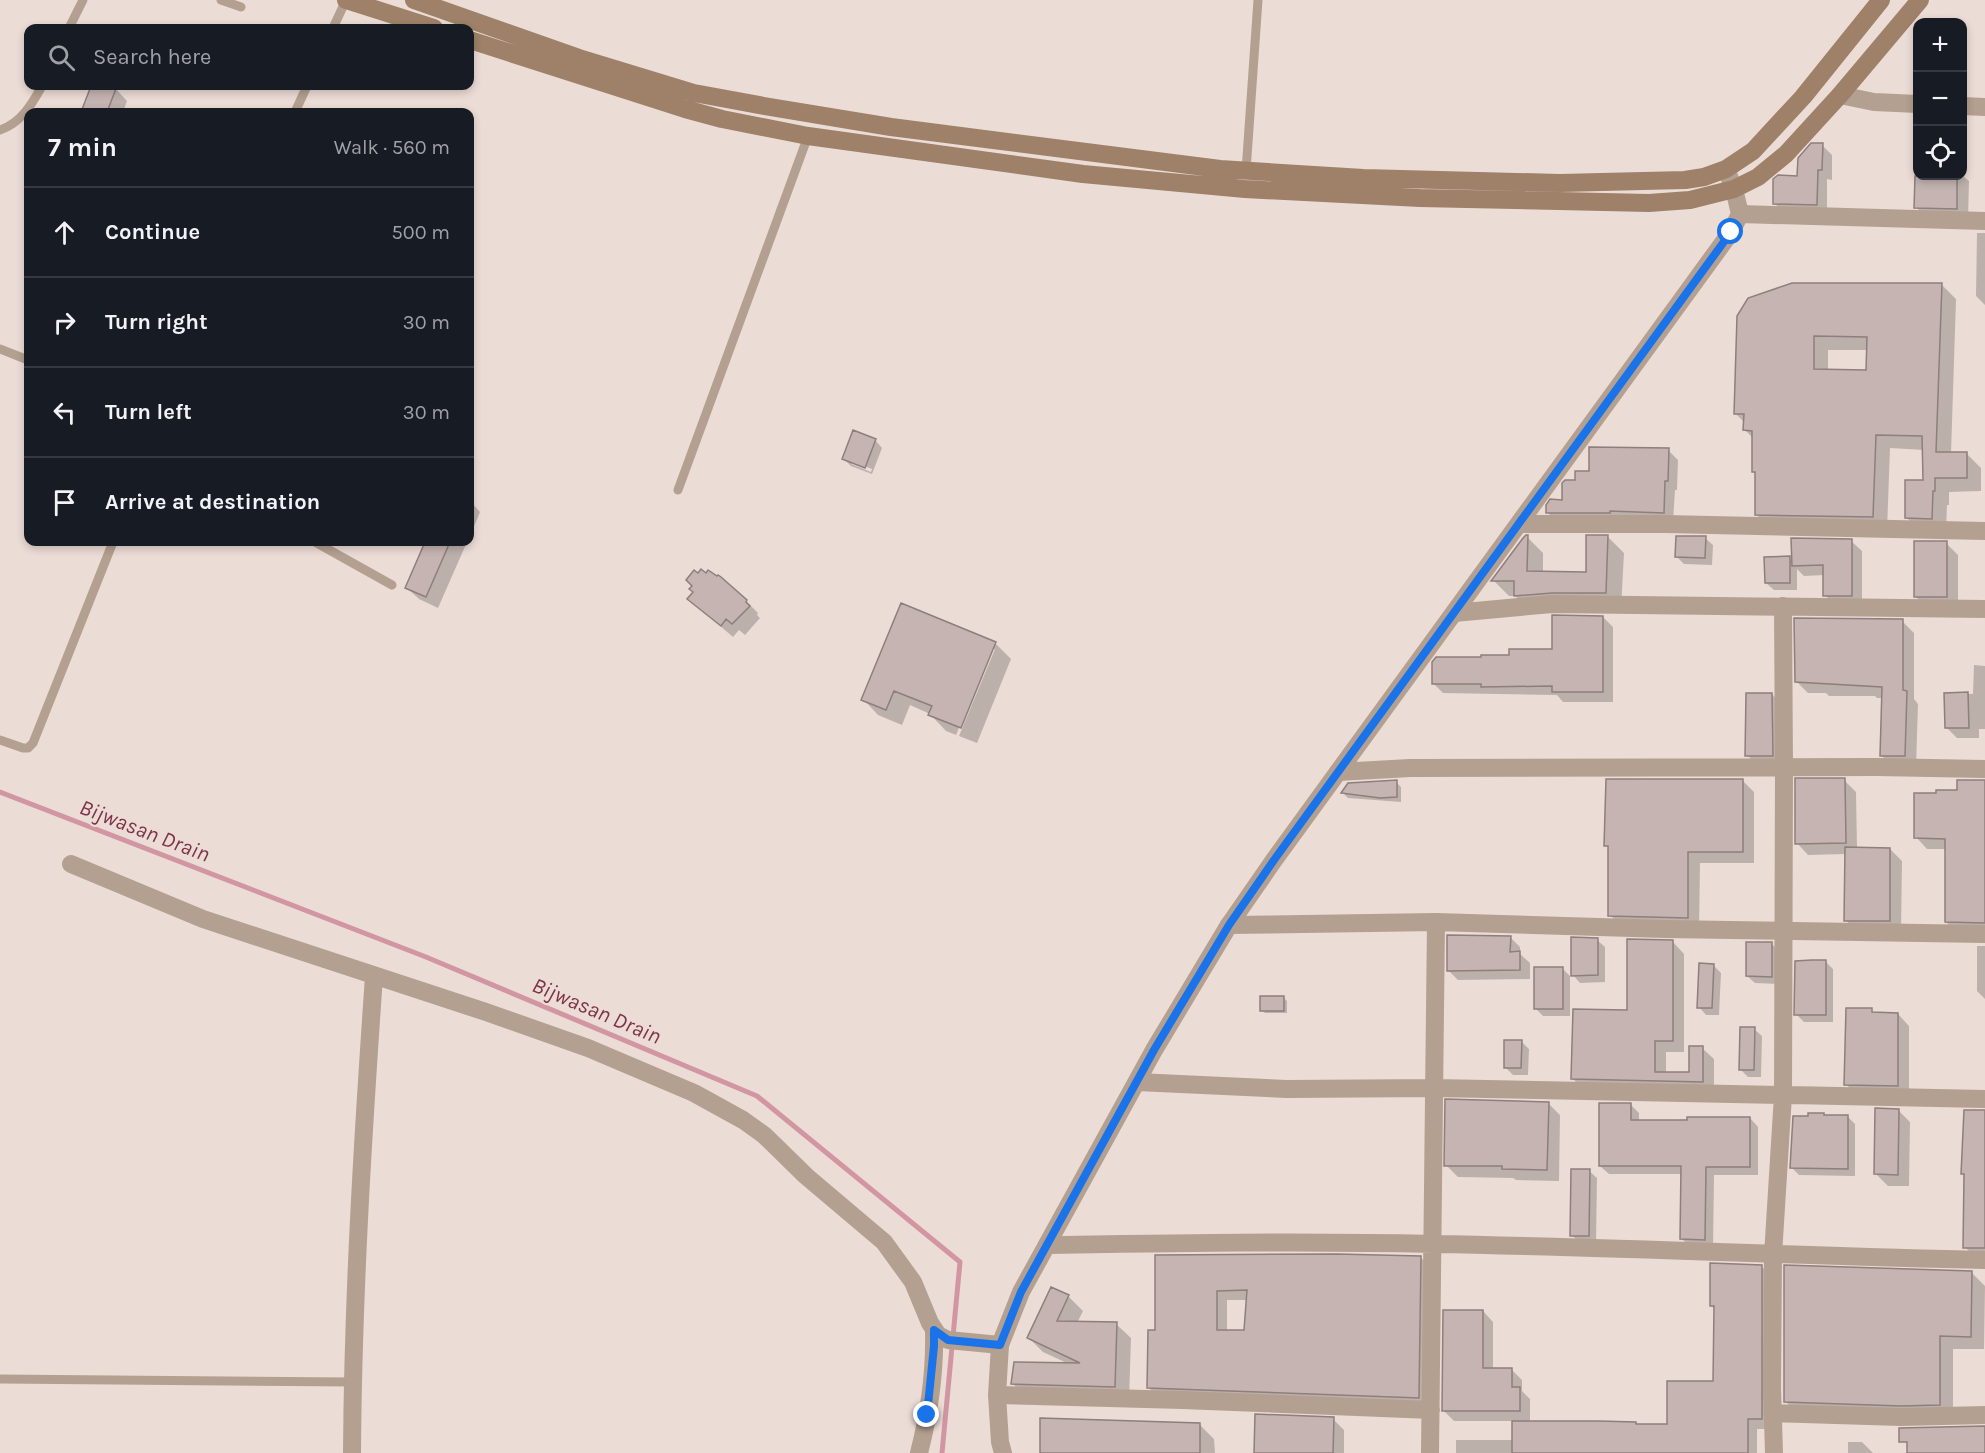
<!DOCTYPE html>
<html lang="en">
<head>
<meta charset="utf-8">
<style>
	:root { --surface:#171b24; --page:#242831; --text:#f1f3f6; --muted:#9ea1a6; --line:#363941 }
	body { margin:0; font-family:Karla,sans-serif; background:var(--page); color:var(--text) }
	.controls { position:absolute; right:18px; top:18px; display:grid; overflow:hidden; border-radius:12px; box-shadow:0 3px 9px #0003 }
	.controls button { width:54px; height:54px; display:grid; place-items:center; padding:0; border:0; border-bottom:2px solid var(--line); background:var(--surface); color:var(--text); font:30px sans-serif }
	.stop { position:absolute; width:18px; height:18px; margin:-14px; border:4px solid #1a73e8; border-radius:50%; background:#fff }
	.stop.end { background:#1a73e8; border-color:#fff; box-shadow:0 2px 6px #0008 }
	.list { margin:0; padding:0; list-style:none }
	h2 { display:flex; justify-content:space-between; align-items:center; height:78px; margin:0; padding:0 24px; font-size:26px }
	h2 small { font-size:20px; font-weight:400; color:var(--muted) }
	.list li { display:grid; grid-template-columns:39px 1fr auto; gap:18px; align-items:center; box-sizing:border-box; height:90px; padding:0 24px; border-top:2px solid var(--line) }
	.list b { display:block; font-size:22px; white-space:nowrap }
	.list em { font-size:20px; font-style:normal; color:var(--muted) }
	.icon { flex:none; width:33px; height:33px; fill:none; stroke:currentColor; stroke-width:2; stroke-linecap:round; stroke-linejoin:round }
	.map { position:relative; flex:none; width:1985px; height:1453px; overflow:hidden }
	.search { position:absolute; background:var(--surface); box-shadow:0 3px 9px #0003; left:24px; top:24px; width:450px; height:66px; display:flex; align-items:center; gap:15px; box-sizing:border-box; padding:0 21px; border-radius:12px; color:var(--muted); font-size:22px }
	.panel { position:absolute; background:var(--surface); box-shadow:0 3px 9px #0003; left:24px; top:108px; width:450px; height:438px; border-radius:12px }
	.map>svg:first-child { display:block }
	.shadow { fill:#0003; fill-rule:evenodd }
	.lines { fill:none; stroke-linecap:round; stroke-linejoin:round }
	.stream { stroke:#d296a2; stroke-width:5 }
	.building { fill:#c5b4b2; stroke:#8e7e7c; stroke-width:1.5; fill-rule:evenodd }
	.service { stroke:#b4a090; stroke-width:9 }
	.minor { stroke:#b4a090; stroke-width:18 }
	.tertiary { stroke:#b4a090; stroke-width:18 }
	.secondary { stroke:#9e8168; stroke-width:18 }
	.route { stroke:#1a73e8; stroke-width:8 }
	.labels { text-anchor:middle; stroke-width:4.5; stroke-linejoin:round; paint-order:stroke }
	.water-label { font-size:22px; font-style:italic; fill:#7d3447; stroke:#ecdcd6 }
</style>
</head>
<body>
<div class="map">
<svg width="1985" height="1453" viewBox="0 0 1985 1453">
	<rect width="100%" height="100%" fill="#ecdcd6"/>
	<!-- shadow -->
	<path class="shadow" d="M93 86H107L116 89 127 101 123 112H82Z
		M1822 145 1832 155V180L1827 179V215L1785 213 1774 203 1799 177Z
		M1917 168 1918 176 1962 175 1969 181 1968 220 1928 219 1916 207Z
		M1977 233H1985V305L1976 296Z
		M1941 284 1956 299 1951 454 1966 453 1981 468V491L1949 492V505H1947L1946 532H1921L1906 517 1925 481 1924 450 1890 448 1887 531 1771 529 1756 514 1757 475 1753 472 1754 439 1745 430V423L1735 413 1739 316ZM1828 350H1868V371L1828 370Z
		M875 440 882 448 872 474 851 466 844 459ZM851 461 872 469 871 472 851 464Z
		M1668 450 1678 460 1677 490H1675L1673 522H1557L1547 512 1563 501 1576 482 1590 473Z
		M470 501 480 512 470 536Z
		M1527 537 1543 553V573H1587L1608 537 1624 553 1621 609 1531 611 1515 596H1509L1493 580Z
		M1705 538 1713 545 1712 565 1684 564 1677 557Z
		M1851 541 1862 551V606H1835L1825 595 1824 575 1804 576 1797 569V590H1774L1766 583 1789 558 1793 562Z
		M427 542H467L438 608 419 599 407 588Z
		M1946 543 1958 555V608H1927L1915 596Z
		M706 575 746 601 758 613 757 615 760 618 745 635 739 630 733 637 689 599Z
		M1603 617 1613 627V702H1563L1557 695 1443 693 1433 683 1511 656 1554 650Z
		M1902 621 1914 633V699L1918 704 1916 767H1893L1881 755 1883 698H1877L1875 696H1829L1826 693H1808L1796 681Z
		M995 643 1011 659 977 743 946 731 930 714 910 705 902 725 878 715 863 699ZM992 649H995L959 736 956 735Z
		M1974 665 1985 666V729H1979V738H1957L1946 727V694H1973Z
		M1772 694 1783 706 1784 767H1759L1747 755Z
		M1742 780 1754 792V863H1700L1699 929 1622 927 1610 915V849L1606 845Z
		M1844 780 1856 792 1857 849H1890L1902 861 1901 932H1857L1846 920V854L1808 855 1797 843Z
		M1396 782 1401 787V802L1348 798 1343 793Z
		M1985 782V933H1957L1946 922 1947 849H1927L1916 837 1958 791Z
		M1510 937 1520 947V954L1530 963V979L1458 980 1448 970Z
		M1597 940 1605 947V982L1580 983 1573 975Z
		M1673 942 1684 954V1052H1666V1073H1690L1702 1048 1714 1059V1093L1585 1091 1573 1079 1628 1012Z
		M1771 943 1779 951V984L1755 983 1747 976Z
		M1977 946H1985V999L1977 991Z
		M1826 962 1833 969V1022H1804L1796 1014Z
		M1713 965 1721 973 1719 1015H1706L1699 1007Z
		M1563 969 1570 976V1016H1543L1535 1008Z
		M1284 998 1287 1001V1013H1265L1262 1010Z
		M1871 1010 1875 1014H1898L1909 1026V1097L1857 1096 1846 1084Z
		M1754 1029 1762 1036 1761 1077H1748L1740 1069Z
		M1521 1041 1529 1049 1528 1075H1513L1505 1067Z
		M1548 1103 1560 1115 1559 1181 1516 1180 1513 1178 1458 1177 1446 1165Z
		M1631 1105 1639 1113V1121L1750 1118 1758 1127V1175H1714L1713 1248 1690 1247 1682 1239V1174H1609L1600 1166Z
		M1898 1110 1910 1122 1909 1186H1888L1876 1174Z
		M1985 1111V1258H1976L1965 1247 1966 1176 1962 1173Z
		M1847 1116 1855 1124V1176L1799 1175 1791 1167 1825 1117Z
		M1589 1171 1597 1178 1596 1243H1579L1572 1235Z
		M1157 1256 1420 1257 1431 1267 1429 1408 1158 1397 1148 1387 1157 1331ZM1227 1300H1248L1246 1331H1227Z
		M1761 1266 1771 1276V1429H1757V1453H1456V1440H1514V1421H1454L1444 1411 1483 1311 1493 1322V1369H1511L1522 1380V1391L1530 1399V1422L1668 1426 1715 1383V1309L1711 1306Z
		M1971 1272 1985 1286 1984 1349H1953V1418L1799 1415 1785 1401Z
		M1052 1289 1069 1297 1083 1311 1077 1323 1116 1324 1131 1338 1129 1401 1027 1398 1013 1384 1069 1364 1043 1352 1029 1338Z
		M1333 1419 1344 1430V1453H1256Z
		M1200 1425 1214 1439 1215 1453H1041Z
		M1848 1442H1862L1873 1453H1848Z"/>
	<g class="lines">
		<!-- stream -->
		<path class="stream" d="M0 792 426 957 757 1096 960 1262 942 1453"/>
	</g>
	<!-- building -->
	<path class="building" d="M91 86H117L107 112H81Z
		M1811 143H1823L1822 170H1818L1817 205 1773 204V179L1778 175 1797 176 1798 158Z
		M1915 176H1957V209L1914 208Z
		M1792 283H1942L1936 452H1967V478H1935V491H1933L1932 519 1905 518V480H1923L1922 436 1876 435 1873 517 1755 515V472H1752V431L1743 430 1744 414H1734L1737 316 1748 298ZM1814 336 1867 337 1866 370 1814 369Z
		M853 430 876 439 865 468 842 459Z
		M1589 447 1669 448 1668 481H1665L1664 513 1610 511V513H1546V505L1550 499 1562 500V483L1565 480H1575V471H1589Z
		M1526 535H1528L1527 571 1586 572V535H1608L1606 593H1552L1514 596V581H1491L1523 538Z
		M1676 536H1706L1705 558 1675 557Z
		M1791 538 1852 539V596H1823V565L1792 566Z
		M1914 541H1947V597H1914Z
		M425 542H450L426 597 405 588Z
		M1790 556V583H1765L1764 557Z
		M701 569 706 573 708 570 717 576 718 575 721 577 747 600 746 602 750 606 732 624 726 619 721 626 687 599 693 592 689 589 692 586 686 580 694 570 698 573Z
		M901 603 996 642 961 728 928 715 932 706 894 691 886 710 861 700Z
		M1552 615 1603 616V692H1552V686L1481 687V684H1432V662L1436 657H1481V655H1509V649H1552Z
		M1794 618 1903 619V690L1907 691 1905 756H1880L1882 687 1795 682Z
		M1968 692 1969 728H1945L1944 693Z
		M1746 693H1772L1773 756H1745Z
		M1795 778H1845L1846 843 1795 844Z
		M1606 779H1743V852H1688V918L1608 916V846H1604Z
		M1397 780V797L1380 798 1341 793 1348 783Z
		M1957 780H1985V923L1945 922V839L1914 838V793H1936V790H1957Z
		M1845 847 1890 848V921H1844Z
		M1447 935 1511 936 1510 952 1520 951V970L1447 971Z
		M1571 937 1598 938V975L1571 976Z
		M1627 939 1673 940V1041H1655V1072H1689V1046H1703V1082L1571 1079 1573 1009 1627 1010Z
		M1746 942H1772V977L1746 976Z
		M1812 960H1826V1015H1794L1795 961Z
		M1699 963 1714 964 1712 1008H1697Z
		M1534 967H1563V1009H1534Z
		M1260 996H1284V1011H1260Z
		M1846 1008H1872V1012L1898 1013V1086L1844 1085Z
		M1740 1027H1755L1754 1070H1739Z
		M1504 1040H1522L1521 1068H1504Z
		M1445 1099 1549 1102 1547 1170 1502 1169V1166H1444Z
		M1599 1103H1631V1120H1687V1117H1750V1167H1706L1705 1240 1680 1239 1681 1166H1599Z
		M1875 1108 1899 1109 1898 1175 1874 1174Z
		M1964 1110H1985V1248H1963L1964 1174H1961Z
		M1808 1113H1824V1115H1848V1169L1790 1168 1793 1116H1808Z
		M1571 1169H1590L1589 1236H1570Z
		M1337 1254 1421 1256 1419 1398 1147 1388 1148 1330H1155V1255ZM1247 1290 1244 1330H1217V1291Z
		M1710 1263 1762 1265V1419H1748V1453H1512V1421H1598L1636 1422V1424H1667V1381H1713L1714 1306H1710Z
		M1784 1265 1972 1271 1971 1337 1940 1336V1405L1901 1406 1784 1402Z
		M1051 1287 1069 1295 1057 1321 1117 1322 1115 1387 1011 1384 1014 1362 1080 1363 1027 1338Z
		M1443 1310H1483V1368H1512V1387H1520V1411H1442Z
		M1255 1414 1334 1417 1333 1453H1254Z
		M1040 1418 1200 1423V1453H1040Z
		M1985 1426V1453H1907V1442H1899V1428Z"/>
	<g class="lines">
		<!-- service -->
		<path class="service" d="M221 0 241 7
			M69 28 83 0
			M333 28 346 0
			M295 112 307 86
			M0 130C21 123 32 104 42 86
			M1246 171 1258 0
			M0 349 28 360
			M678 490 808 136
			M315 542 392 585
			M0 740 23 748H28L33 743 113 542
			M0 1379 352 1382"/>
		<!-- minor -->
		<path class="minor" d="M1840 95 1874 102 1918 104
			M1962 106 1985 107
			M1740 214 1985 221
			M1519 524H1665L1985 531
			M1454 613 1552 604 1985 609
			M1338 772 1410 768 1876 767 1985 769
			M71 864 203 919 486 1012 588 1048 694 1093 743 1120 764 1135 806 1176 884 1242 913 1282 930 1323 938 1335 948 1340 1000 1345
			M1229 925 1436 922 1665 929 1985 934
			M1137 1082 1286 1089 1434 1088 1985 1099
			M1047 1245C1176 1243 1305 1241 1434 1244 1617 1247 1801 1256 1985 1260
			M997 1395 1182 1400 1431 1410
			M1773 1413 1901 1417 1985 1415
			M352 1453C353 1294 363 1135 374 976
			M919 1453C929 1414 935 1371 934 1331
			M1430 1453 1436 922
			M1774 1453 1772 1388 1773 1255 1783 1095 1784 767 1783 606"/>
		<!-- tertiary -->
		<path class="tertiary" d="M1003 1453 1000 1442 997 1395 1000 1345 1021 1292 1154 1050 1229 925 1274 860 1731 232 1740 214 1734 189 1726 169"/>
		<!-- secondary -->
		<path class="secondary" d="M346 0 434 28
			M414 0 579 58 694 93 764 106 891 127 1220 169 1363 178 1560 183 1685 180 1704 177 1726 169 1753 151 1803 97 1881 0
			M470 40 685 109 722 119 808 136 1083 174 1245 189 1420 198 1649 203 1690 200 1734 189 1758 177 1786 154 1840 95 1920 0"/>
	</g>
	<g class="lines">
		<!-- route -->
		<path class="route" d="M927 1415 934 1346V1330L948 1340 1000 1345 1021 1292 1154 1050 1229 925 1274 860 1731 232"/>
	</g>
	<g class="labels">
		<!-- water labels -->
		<g class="water-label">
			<text transform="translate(145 830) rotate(21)" y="8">Bijwasan Drain</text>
			<text transform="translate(597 1010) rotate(23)" y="8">Bijwasan Drain</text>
		</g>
	</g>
</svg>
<div class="controls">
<button>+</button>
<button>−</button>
<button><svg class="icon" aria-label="locate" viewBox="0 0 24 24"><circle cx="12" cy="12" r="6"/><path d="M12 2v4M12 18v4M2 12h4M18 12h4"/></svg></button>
</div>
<div class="stop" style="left:1731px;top:232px"></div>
<div class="stop end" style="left:927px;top:1415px"></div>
<div class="search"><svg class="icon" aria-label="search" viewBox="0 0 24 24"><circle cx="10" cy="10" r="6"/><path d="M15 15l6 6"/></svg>Search here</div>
<section class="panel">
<h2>7 min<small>Walk · 560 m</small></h2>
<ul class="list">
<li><svg class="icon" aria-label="ahead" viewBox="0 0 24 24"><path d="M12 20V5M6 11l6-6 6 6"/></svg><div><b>Continue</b></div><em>500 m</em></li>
<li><svg class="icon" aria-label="right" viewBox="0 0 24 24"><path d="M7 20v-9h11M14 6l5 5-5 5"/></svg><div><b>Turn right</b></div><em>30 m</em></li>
<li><svg class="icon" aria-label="left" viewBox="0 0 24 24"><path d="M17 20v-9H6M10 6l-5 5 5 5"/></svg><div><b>Turn left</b></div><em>30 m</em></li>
<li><svg class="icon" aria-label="arrive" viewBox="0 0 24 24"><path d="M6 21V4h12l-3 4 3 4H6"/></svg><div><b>Arrive at destination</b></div></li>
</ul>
</section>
</div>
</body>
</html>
